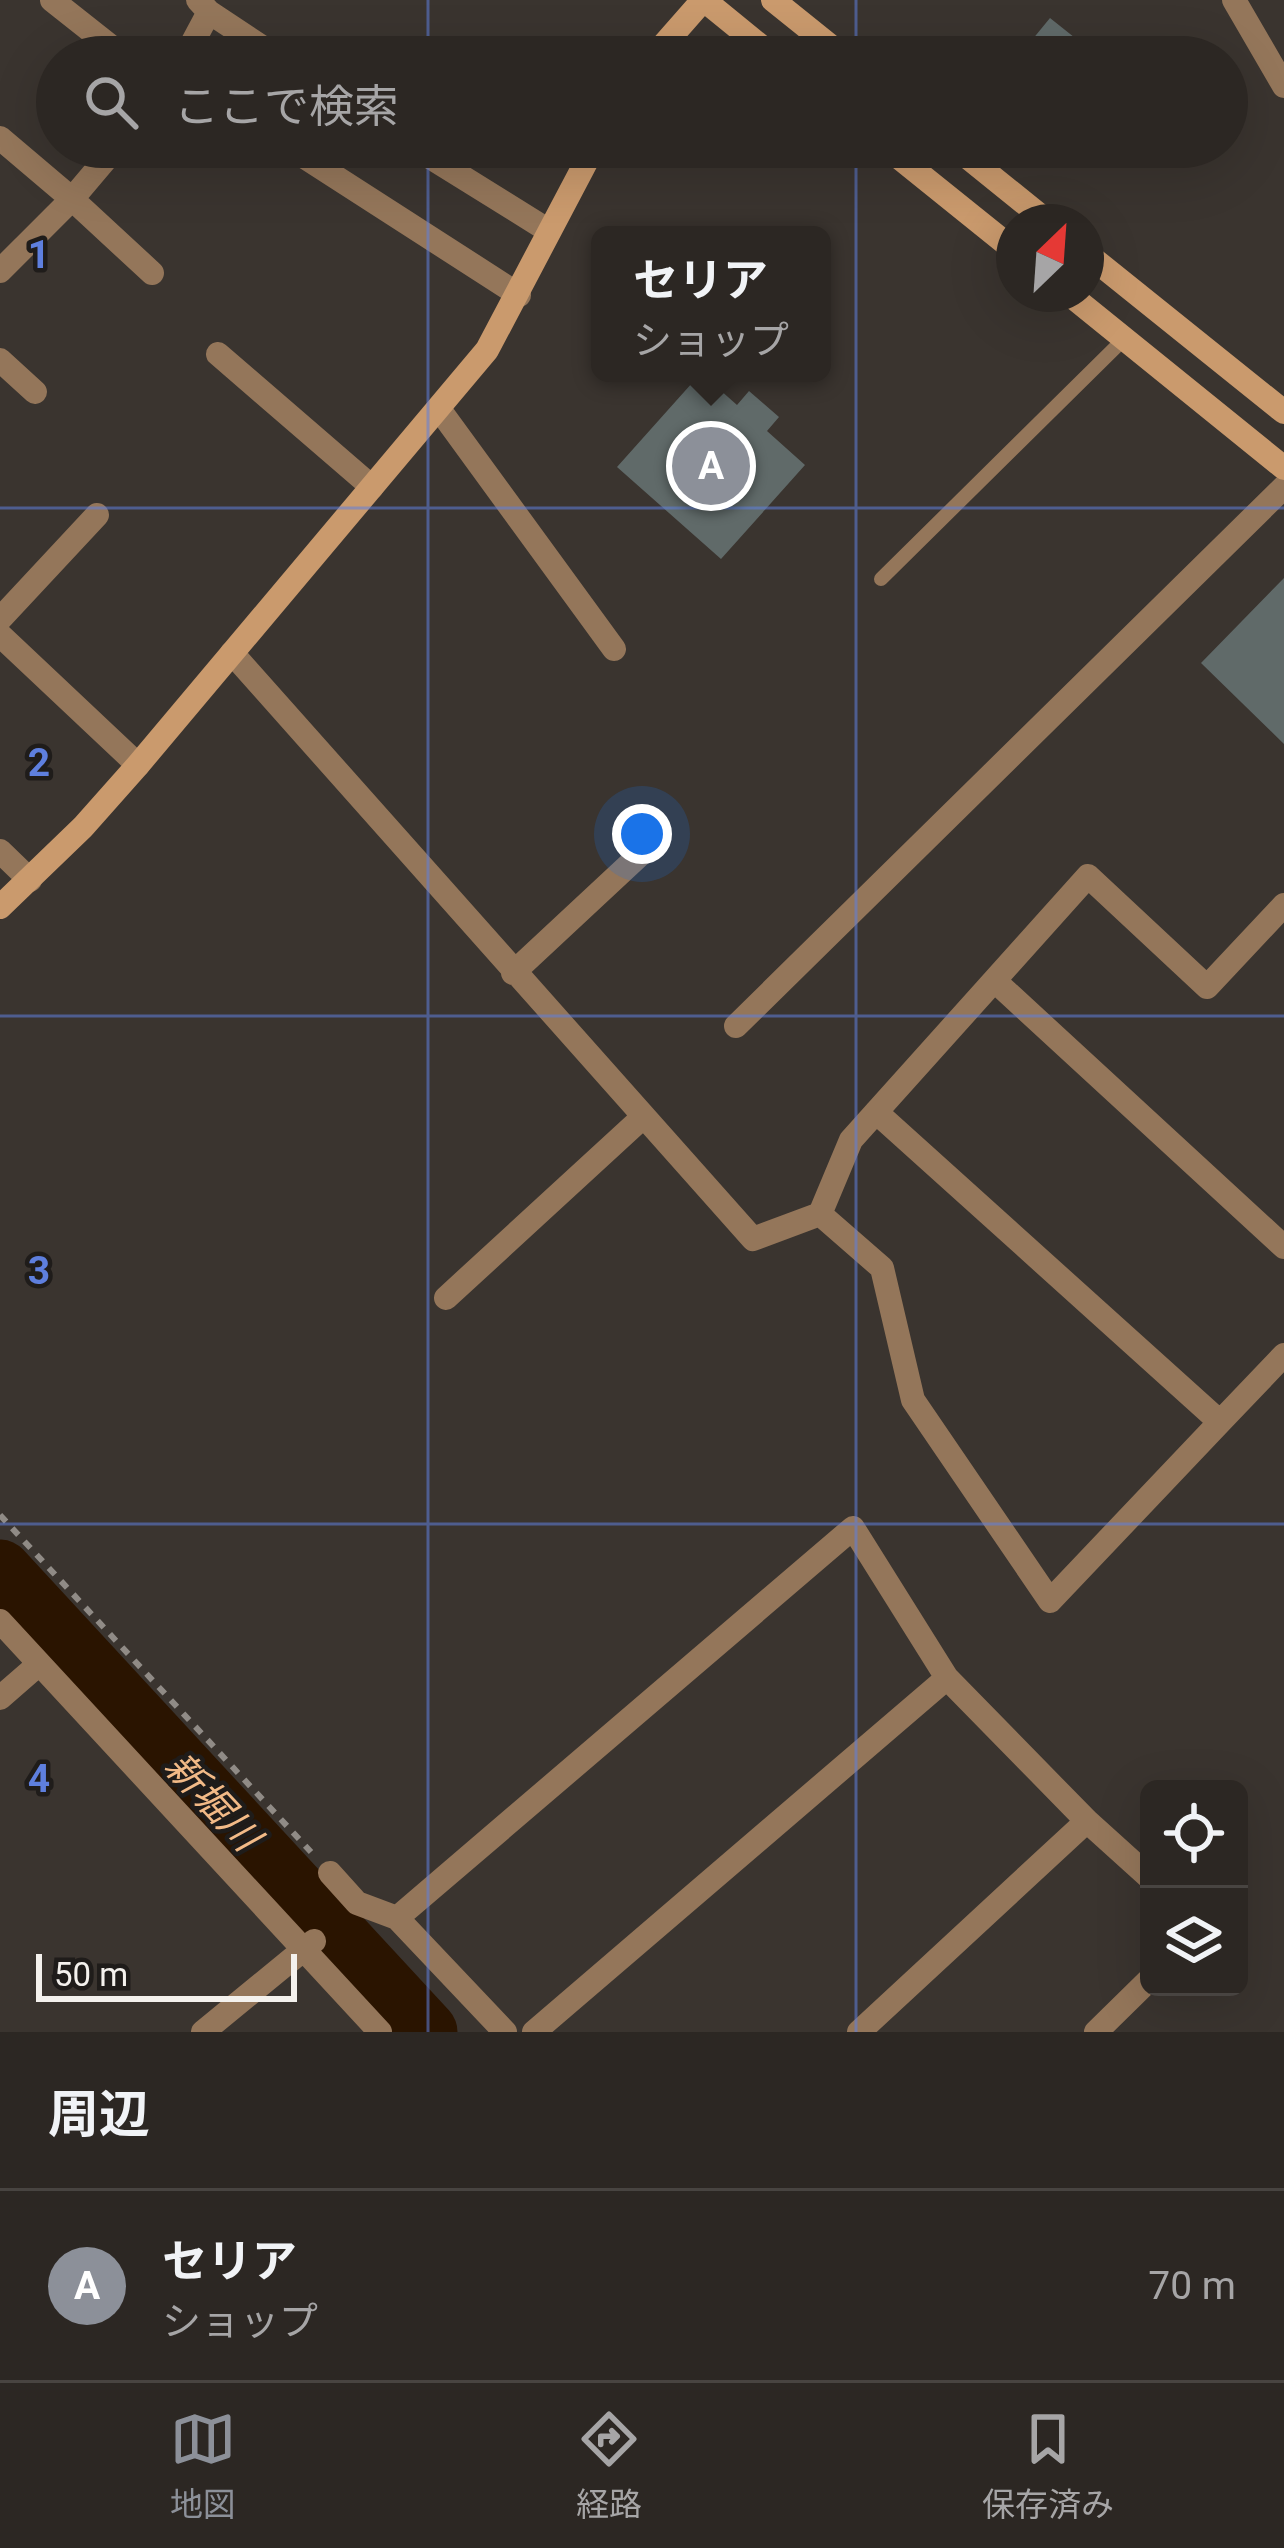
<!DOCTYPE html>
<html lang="ja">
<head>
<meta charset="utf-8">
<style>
	:root { --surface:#2c2723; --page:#342f2b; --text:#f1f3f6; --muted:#a6a5a6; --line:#484441; --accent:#8c9099 }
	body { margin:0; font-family:Roboto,"Noto Sans JP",sans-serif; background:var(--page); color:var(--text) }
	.controls { position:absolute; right:36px; bottom:36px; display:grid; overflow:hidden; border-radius:18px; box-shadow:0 12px 48px #0002 }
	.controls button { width:108px; height:108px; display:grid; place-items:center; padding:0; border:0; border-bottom:3px solid var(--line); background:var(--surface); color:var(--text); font:60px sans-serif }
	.compass { position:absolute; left:996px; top:204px; width:108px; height:108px; border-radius:50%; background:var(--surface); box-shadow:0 12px 48px #0002; rotate:25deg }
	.scale { position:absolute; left:36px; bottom:30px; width:261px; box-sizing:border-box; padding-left:12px; border:6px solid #f4f1ed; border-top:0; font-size:33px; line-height:42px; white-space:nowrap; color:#f4f1ed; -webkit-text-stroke:9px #1f1c1a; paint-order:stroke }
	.you { position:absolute; left:642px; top:834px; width:42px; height:42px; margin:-30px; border:9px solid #fff; border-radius:50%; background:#1a73e8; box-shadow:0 0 0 18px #1a73e833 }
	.badge { display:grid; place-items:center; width:78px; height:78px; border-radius:50%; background:var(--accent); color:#fff; font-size:39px; font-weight:700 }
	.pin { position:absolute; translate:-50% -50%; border:6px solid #fff; box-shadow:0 3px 12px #0006 }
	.popup { position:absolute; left:591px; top:226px; width:240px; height:156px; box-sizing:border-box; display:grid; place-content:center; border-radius:18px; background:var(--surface); filter:drop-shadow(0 3px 9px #0005); font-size:39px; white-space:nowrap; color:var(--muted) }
	.popup b { font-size:45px; color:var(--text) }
	.popup::after { content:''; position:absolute; left:50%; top:100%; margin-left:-24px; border:24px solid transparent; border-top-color:var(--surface) }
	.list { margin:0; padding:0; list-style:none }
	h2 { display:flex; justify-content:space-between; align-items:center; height:156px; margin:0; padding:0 48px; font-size:51px }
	h2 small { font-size:39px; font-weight:400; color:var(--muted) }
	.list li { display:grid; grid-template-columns:78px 1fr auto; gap:36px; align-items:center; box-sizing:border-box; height:192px; padding:0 48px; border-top:3px solid var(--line) }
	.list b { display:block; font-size:45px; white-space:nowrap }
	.list p { margin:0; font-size:39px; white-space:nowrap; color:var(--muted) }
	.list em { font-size:39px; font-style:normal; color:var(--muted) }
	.icon { flex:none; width:66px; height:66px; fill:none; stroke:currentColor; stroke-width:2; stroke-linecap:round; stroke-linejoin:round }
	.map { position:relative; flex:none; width:1284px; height:2032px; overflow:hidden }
	.search { position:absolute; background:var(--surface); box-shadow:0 12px 48px #0002; left:36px; right:36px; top:36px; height:132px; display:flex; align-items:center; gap:30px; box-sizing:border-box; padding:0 42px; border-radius:66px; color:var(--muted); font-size:45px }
	.sheet { height:348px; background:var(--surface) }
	nav { display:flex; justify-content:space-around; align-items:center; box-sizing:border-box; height:168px; border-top:3px solid var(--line); background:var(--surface); font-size:33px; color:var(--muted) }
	nav a { display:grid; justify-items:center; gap:6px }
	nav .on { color:var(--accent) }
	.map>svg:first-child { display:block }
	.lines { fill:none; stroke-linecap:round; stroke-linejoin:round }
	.river { stroke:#2a1400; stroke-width:63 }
	.building { fill:#606a69 }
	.path { stroke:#908b86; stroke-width:6; stroke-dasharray:9 9; stroke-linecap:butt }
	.lane { stroke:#94765a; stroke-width:14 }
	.street { stroke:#94765a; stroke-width:24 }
	.secondary { stroke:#ca9a6d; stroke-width:24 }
	.grid { fill:none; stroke:#5e7fde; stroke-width:3; stroke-opacity:0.55 }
	.labels { text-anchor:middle; stroke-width:9; stroke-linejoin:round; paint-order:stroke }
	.water-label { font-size:39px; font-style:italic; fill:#f2ba87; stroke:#1f1c1a }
	.grid-label { font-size:39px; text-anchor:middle; font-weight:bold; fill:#5e7fde; stroke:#1f1c1a; stroke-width:9; stroke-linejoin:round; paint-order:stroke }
</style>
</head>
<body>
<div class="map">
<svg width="1284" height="2032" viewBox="0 0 1284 2032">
	<rect width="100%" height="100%" fill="#3a342f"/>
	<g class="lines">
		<!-- river -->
		<path class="river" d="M0 1571 426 2032"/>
	</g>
	<!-- building -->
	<path class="building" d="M1050 18 1099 57H1018Z
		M701 373 737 405 749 391 779 417 767 431 805 465 721 559 617 467Z
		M1284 578V744L1201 663Z"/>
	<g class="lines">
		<!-- path -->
		<path class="path" d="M0 1515 311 1852"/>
		<!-- lane -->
		<path class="lane" d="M881 579 1124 339"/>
		<!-- street -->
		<path class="street" d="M52 0 124 57
			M198 0 209 12 277 57
			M1234 0 1284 86
			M185 57 209 12
			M0 138 72 199 116 147
			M289 147 519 295
			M414 147 549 231
			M0 271 72 199 152 273
			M218 354 372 487
			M0 360 35 392
			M439 409 614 649
			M0 619 97 515
			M0 635 138 765
			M232 653 753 1239 820 1214 851 1140 1088 876 1207 987 1284 905
			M0 851 30 880
			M513 973 645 850
			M996 982 1284 1247
			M736 1026 1284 487
			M876 1112 1220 1422 1284 1355
			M820 1214 882 1268 913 1400 1050 1601 1220 1422
			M446 1298 643 1117
			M0 1621 380 2032
			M0 1698 39 1664
			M330 1873 357 1903 397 1918
			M203 2032 314 1941
			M505 2032 397 1918 853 1528 947 1678
			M534 2032 947 1678 1087 1821
			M859 2032 1087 1821 1149 1877
			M1096 2032 1149 1980"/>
		<!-- secondary -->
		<path class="secondary" d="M704 0 774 57
			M773 0 844 57
			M653 57 703 0
			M886 147 1014 250
			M955 147 1048 222
			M1086 253 1284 412
			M1069 294 1284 468
			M0 907 83 827 138 765 487 350 594 147"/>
	</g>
	<!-- grid -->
	<path class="grid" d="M428 0V57M856 0V57M428 147V2032M856 147V2032M0 508H1284M0 1016H1284M0 1524H1284"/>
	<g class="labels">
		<!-- water labels -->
		<g class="water-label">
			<text transform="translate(213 1801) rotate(47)" y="14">新堀川</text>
		</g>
	</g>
	<g class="grid-label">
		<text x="39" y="268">1</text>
		<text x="39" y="776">2</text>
		<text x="39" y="1284">3</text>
		<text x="39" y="1792">4</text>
	</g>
</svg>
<div class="controls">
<button><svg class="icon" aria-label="locate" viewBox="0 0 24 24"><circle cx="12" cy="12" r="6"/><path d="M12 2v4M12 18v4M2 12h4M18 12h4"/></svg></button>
<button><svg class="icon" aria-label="layers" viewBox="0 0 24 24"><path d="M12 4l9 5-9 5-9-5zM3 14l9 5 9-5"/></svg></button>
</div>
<svg class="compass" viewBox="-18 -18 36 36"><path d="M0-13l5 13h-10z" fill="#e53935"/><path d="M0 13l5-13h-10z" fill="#a6a5a6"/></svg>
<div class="scale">50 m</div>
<div class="you"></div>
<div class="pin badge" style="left:711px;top:466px">A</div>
<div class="popup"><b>セリア</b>ショップ</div>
<div class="search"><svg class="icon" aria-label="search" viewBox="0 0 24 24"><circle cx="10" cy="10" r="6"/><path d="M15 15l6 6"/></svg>ここで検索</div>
</div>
<section class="sheet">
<h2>周辺<small></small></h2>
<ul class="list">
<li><span class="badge">A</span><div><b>セリア</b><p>ショップ</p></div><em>70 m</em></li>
</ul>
</section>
<nav>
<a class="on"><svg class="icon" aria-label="map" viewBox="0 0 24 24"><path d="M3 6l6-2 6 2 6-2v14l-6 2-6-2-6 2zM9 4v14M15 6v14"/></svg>地図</a>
<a><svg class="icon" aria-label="directions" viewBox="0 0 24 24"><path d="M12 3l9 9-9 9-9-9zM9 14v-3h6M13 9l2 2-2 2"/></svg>経路</a>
<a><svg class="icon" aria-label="saved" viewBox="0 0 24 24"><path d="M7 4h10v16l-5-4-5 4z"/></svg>保存済み</a>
</nav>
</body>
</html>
